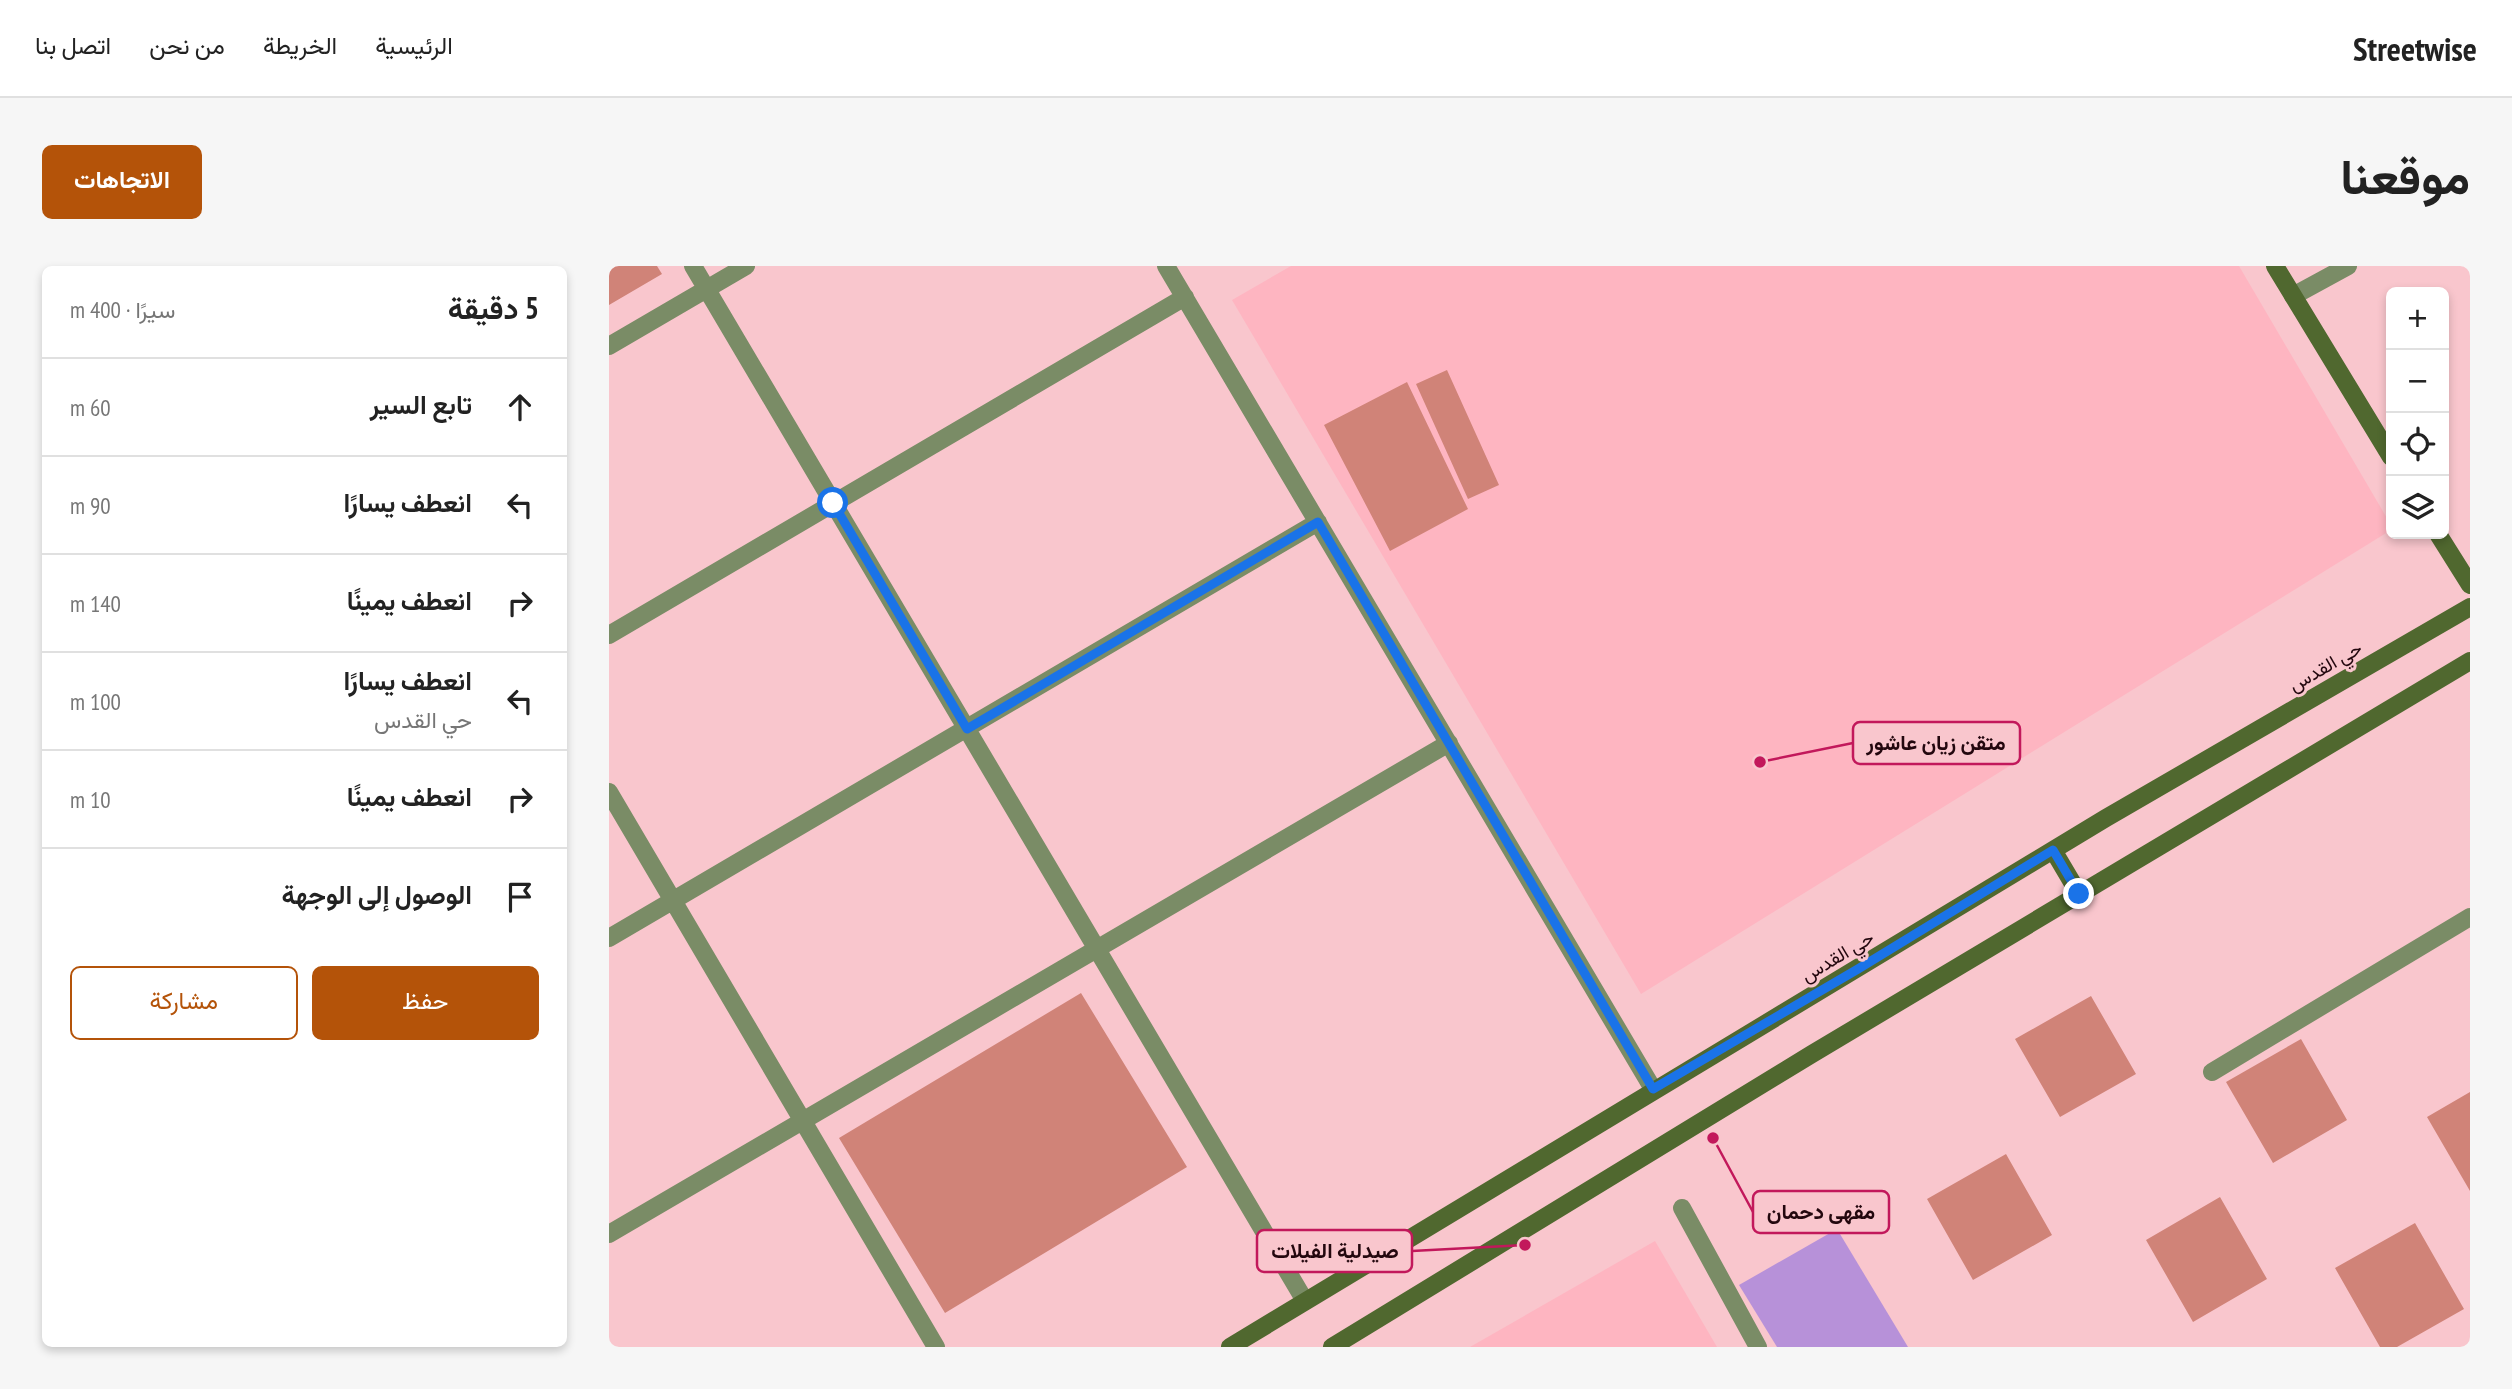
<!DOCTYPE html>
<html lang="ar">
<head>
<meta charset="utf-8">
<style>
	:root { --surface:#fff; --page:#f6f6f6; --text:#222; --muted:#767676; --line:#e0e0e0; --accent:#b45309 }
	body { margin:0; font-family:"PT Sans Narrow",Vazirmatn,sans-serif; background:var(--page); color:var(--text); direction:rtl }
	.controls { position:absolute; right:21px; top:21px; display:grid; overflow:hidden; border-radius:10px; box-shadow:0 4px 10px #0003 }
	.controls button { width:63px; height:63px; display:grid; place-items:center; padding:0; border:0; border-bottom:2px solid var(--line); background:var(--surface); color:var(--text); font:35px sans-serif }
	.stop { position:absolute; width:21px; height:21px; margin:-16px; border:5px solid #1a73e8; border-radius:50%; background:#fff }
	.stop.end { background:#1a73e8; border-color:#fff; box-shadow:0 2px 7px #0008 }
	.list { margin:0; padding:0; list-style:none }
	h2 { display:flex; justify-content:space-between; align-items:center; height:91px; margin:0; padding:0 28px; font-size:30px }
	h2 small { font-size:23px; font-weight:400; color:var(--muted) }
	.list li { display:grid; grid-template-columns:46px 1fr auto; gap:21px; align-items:center; box-sizing:border-box; height:98px; padding:0 28px; border-top:2px solid var(--line) }
	.list b { display:block; font-size:26px; white-space:nowrap }
	.list p { margin:0; font-size:23px; white-space:nowrap; color:var(--muted) }
	.list em { font-size:23px; font-style:normal; color:var(--muted) }
	.actions { display:flex; gap:14px; padding:21px 28px }
	.actions a { flex:1; padding:16px 0; border:2px solid var(--accent); border-radius:10px; text-align:center; font-size:24px; color:var(--accent) }
	.actions .main { background:var(--accent); color:#fff }
	.icon { flex:none; width:38px; height:38px; fill:none; stroke:currentColor; stroke-width:2; stroke-linecap:round; stroke-linejoin:round }
	.map { position:relative; flex:none; width:1861px; height:1081px; overflow:hidden; direction:ltr; border-radius:10px }
	header { display:flex; align-items:center; gap:42px; box-sizing:border-box; height:98px; padding:0 35px; background:var(--surface); border-bottom:2px solid var(--line) }
	header strong { font-size:33px }
	nav { display:flex; gap:38px; margin-inline-start:auto; font-size:24px }
	.intro { display:flex; align-items:center; justify-content:space-between; box-sizing:border-box; height:168px; padding:0 42px }
	h1 { margin:0; font-size:49px }
	.button { padding:18px 32px; border-radius:10px; background:var(--accent); color:#fff; font-size:24px; font-weight:700 }
	main { display:flex; gap:42px; padding:0 42px }
	aside { flex:1; background:var(--surface); border-radius:10px; box-shadow:0 4px 10px #0003 }
	.map>svg:first-child { display:block }
	.built { fill:#feb5c1 }
	.green { fill:#b791d9 }
	.building { fill:#d08378 }
	.lines { fill:none; stroke-linecap:round; stroke-linejoin:round }
	.street { stroke:#7a8c66; stroke-width:18 }
	.secondary { stroke:#50682f; stroke-width:18 }
	.route { stroke:#1a73e8; stroke-width:9 }
	.labels { text-anchor:middle; stroke-width:6; stroke-linejoin:round; paint-order:stroke }
	.street-label { font-size:19px; fill:#23070e; stroke:#f9c6cd }
	.leader { fill:none; stroke:#c2185b; stroke-width:2.5 }
	.callout-dot { fill:#c2185b; stroke:#f9c6cd; stroke-width:2.5 }
	.callout { fill:#f9c6cd; stroke:#c2185b; stroke-width:2.5 }
	.callout-label { font-size:21px; text-anchor:middle; font-weight:bold; fill:#23070e }
</style>
</head>
<body>
<header>
<strong>Streetwise</strong>
<nav><a>الرئيسية</a><a>الخريطة</a><a>من نحن</a><a>اتصل بنا</a></nav>
</header>
<div class="intro"><h1>موقعنا</h1><a class="button">الاتجاهات</a></div>
<main>
<div class="map">
<svg width="1861" height="1081" viewBox="0 0 1861 1081">
	<rect width="100%" height="100%" fill="#f9c6cd"/>
	<!-- built -->
	<path class="built" d="M682 0H1630L1782 259V264L1032 728 623 34Z
		M1046 975 1108 1081H861Z"/>
	<!-- green -->
	<path class="green" d="M1228 963 1299 1081H1168L1130 1019Z"/>
	<!-- building -->
	<path class="building" d="M0 0H48L53 8 0 39Z
		M838 104 890 219 859 233 807 118Z
		M798 116 859 243 781 285 715 159Z
		M472 727 578 901 336 1047 230 872Z
		M1482 730 1527 808 1451 851 1406 773Z
		M1692 773 1738 854 1664 897 1617 816Z
		M1861 826V925L1818 851Z
		M1397 888 1443 969 1364 1014 1318 933Z
		M1611 931 1658 1013 1584 1056 1537 974Z
		M1806 957 1855 1043 1788 1081H1771L1726 1002Z"/>
	<g class="lines">
		<!-- street -->
		<path class="street" d="M84 0 696 1035
			M557 0 1044 823
			M1684 30 1739 0
			M0 80 137 0
			M0 369 576 31
			M0 526 327 1081
			M0 672 709 256
			M1603 806 1861 651
			M1073 942 1149 1081
			M0 968 840 477"/>
		<!-- secondary -->
		<path class="secondary" d="M1666 0 1782 191
			M1829 268 1861 319
			M1444 584 1470 628
			M621 1081 1497 552 1861 341
			M723 1081 1203 788 1861 395"/>
	</g>
	<g class="lines">
		<!-- route -->
		<path class="route" d="M224 237 358 463 709 256 1044 823 1249 703 1444 584 1470 628"/>
	</g>
	<g class="labels">
		<!-- street labels -->
		<g class="street-label">
			<text transform="translate(1716 400) rotate(-30)" y="7">حي القدس</text>
			<text transform="translate(1228 690) rotate(-31)" y="7">حي القدس</text>
		</g>
	</g>
	<!-- callouts -->
	<path class="leader" d="M1151 496L1244 477M1104 872L1144 946M916 979L803 985"/>
	<g class="callout-dot">
		<circle cx="1151" cy="496" r="7"/>
		<circle cx="1104" cy="872" r="7"/>
		<circle cx="916" cy="979" r="7"/>
	</g>
	<g class="callout">
		<rect x="1244" y="456" width="167" height="42" rx="7"/>
		<rect x="1144" y="925" width="136" height="42" rx="7"/>
		<rect x="648" y="964" width="155" height="42" rx="7"/>
	</g>
	<g class="callout-label">
		<text x="1327" y="484">متقن زيان عاشور</text>
		<text x="1212" y="953">مقهى دحمان</text>
		<text x="726" y="992">صيدلية الفيلات</text>
	</g>
</svg>
<div class="controls">
<button>+</button>
<button>−</button>
<button><svg class="icon" aria-label="locate" viewBox="0 0 24 24"><circle cx="12" cy="12" r="6"/><path d="M12 2v4M12 18v4M2 12h4M18 12h4"/></svg></button>
<button><svg class="icon" aria-label="layers" viewBox="0 0 24 24"><path d="M12 4l9 5-9 5-9-5zM3 14l9 5 9-5"/></svg></button>
</div>
<div class="stop" style="left:224px;top:237px"></div>
<div class="stop end" style="left:1470px;top:628px"></div>
</div>
<aside>
<h2>5 دقيقة<small>سيرًا · 400 m</small></h2>
<ul class="list">
<li><svg class="icon" aria-label="ahead" viewBox="0 0 24 24"><path d="M12 20V5M6 11l6-6 6 6"/></svg><div><b>تابع السير</b></div><em>60 m</em></li>
<li><svg class="icon" aria-label="left" viewBox="0 0 24 24"><path d="M17 20v-9H6M10 6l-5 5 5 5"/></svg><div><b>انعطف يسارًا</b></div><em>90 m</em></li>
<li><svg class="icon" aria-label="right" viewBox="0 0 24 24"><path d="M7 20v-9h11M14 6l5 5-5 5"/></svg><div><b>انعطف يمينًا</b></div><em>140 m</em></li>
<li><svg class="icon" aria-label="left" viewBox="0 0 24 24"><path d="M17 20v-9H6M10 6l-5 5 5 5"/></svg><div><b>انعطف يسارًا</b><p>حي القدس</p></div><em>100 m</em></li>
<li><svg class="icon" aria-label="right" viewBox="0 0 24 24"><path d="M7 20v-9h11M14 6l5 5-5 5"/></svg><div><b>انعطف يمينًا</b></div><em>10 m</em></li>
<li><svg class="icon" aria-label="arrive" viewBox="0 0 24 24"><path d="M6 21V4h12l-3 4 3 4H6"/></svg><div><b>الوصول إلى الوجهة</b></div></li>
</ul>
<div class="actions"><a class="main">حفظ</a><a>مشاركة</a></div>
</aside>
</main>
</body>
</html>
